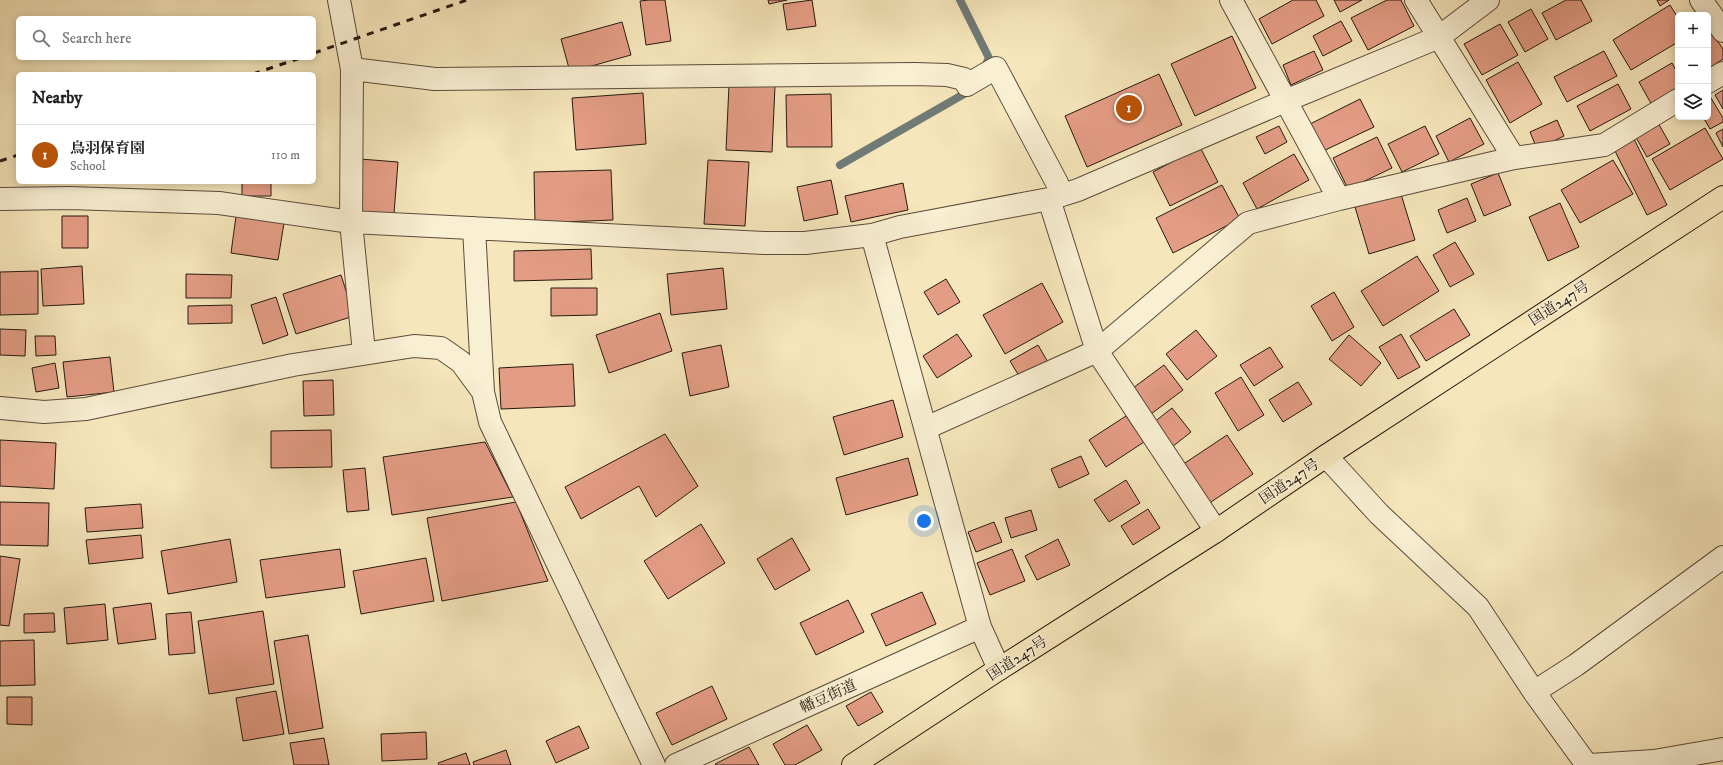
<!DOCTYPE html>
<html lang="en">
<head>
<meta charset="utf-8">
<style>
	:root { --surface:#fff; --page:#f6f6f6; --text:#222; --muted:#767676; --line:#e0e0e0; --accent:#b45309 }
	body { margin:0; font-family:"IM FELL DW Pica","Noto Serif JP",serif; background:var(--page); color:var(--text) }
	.controls { position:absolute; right:12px; top:12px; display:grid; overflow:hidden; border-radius:6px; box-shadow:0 2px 10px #0003 }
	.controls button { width:36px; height:36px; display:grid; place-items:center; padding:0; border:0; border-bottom:1px solid var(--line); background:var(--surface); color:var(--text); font:20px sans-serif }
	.you { position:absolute; left:924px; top:521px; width:14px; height:14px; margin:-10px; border:3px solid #fff; border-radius:50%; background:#1a73e8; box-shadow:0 0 0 6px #1a73e833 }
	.badge { display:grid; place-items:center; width:26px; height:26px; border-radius:50%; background:var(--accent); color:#fff; font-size:13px; font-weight:700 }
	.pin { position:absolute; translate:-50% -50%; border:2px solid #fff; box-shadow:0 1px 4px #0006 }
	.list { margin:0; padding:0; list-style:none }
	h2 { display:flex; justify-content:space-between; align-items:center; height:52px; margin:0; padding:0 16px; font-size:17px }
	h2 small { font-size:13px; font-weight:400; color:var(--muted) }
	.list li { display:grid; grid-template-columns:26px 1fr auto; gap:12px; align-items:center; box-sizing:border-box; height:60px; padding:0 16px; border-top:1px solid var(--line) }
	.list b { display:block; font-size:15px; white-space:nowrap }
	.list p { margin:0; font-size:13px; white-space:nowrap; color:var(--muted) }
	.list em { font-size:13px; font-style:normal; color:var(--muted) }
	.icon { flex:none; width:22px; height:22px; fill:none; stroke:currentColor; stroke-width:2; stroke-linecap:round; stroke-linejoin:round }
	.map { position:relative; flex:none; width:1723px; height:765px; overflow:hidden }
	.search { position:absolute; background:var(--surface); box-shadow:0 2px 10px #0003; left:16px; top:16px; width:300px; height:44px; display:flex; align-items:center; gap:10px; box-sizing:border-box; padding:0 14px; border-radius:6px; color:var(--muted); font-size:15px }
	.panel { position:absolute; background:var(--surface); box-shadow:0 2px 10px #0003; left:16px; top:72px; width:300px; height:112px; border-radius:6px }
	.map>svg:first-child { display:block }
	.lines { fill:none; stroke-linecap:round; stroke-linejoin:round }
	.stream { stroke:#707b76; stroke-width:8 }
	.building { fill:#e49d85; stroke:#261910 }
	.minor-casing { stroke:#5a4c3b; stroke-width:24 }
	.highway-casing { stroke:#261910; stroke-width:24 }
	.minor { stroke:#f9efd3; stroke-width:22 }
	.highway { stroke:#f6e6bb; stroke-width:22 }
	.rail { stroke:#261910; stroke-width:3; stroke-dasharray:7 7; stroke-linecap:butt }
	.labels { text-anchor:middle; stroke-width:3; stroke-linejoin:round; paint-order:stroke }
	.street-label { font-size:15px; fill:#261910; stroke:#f9efd3 }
</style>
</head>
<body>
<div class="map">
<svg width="1723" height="765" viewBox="0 0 1723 765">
	<rect width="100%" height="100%" fill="#f6e6bb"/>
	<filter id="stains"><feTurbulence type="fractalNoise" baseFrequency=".005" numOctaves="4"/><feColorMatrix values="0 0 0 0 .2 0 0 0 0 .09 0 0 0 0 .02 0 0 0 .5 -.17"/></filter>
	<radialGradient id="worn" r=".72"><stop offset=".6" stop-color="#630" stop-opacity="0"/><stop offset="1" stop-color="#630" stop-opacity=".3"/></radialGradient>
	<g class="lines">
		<!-- stream -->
		<path class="stream" d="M960 0 989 58 984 69
			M840 165 971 90"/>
	</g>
	<!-- building -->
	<path class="building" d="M649 0H665L671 41 646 45 640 1Z
		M768 0H787L769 4Z
		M812 0 816 26 787 30 783 4Z
		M1293 0H1316L1324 16 1272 44 1259 19Z
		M1334 0H1362L1340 12Z
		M1387 0H1401L1414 26 1368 50 1351 18Z
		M1566 0H1581L1592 21 1556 40 1542 13Z
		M1657 0H1669L1660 6Z
		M1670 5 1678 18V42L1631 70 1613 40Z
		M1531 9 1548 39 1525 52 1508 22Z
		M1341 21 1352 41 1323 56 1313 36Z
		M622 22 631 55 570 72 561 39Z
		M1500 24 1518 55 1482 75 1464 44Z
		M1708 29H1709L1723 49V59L1708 69Z
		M1232 36 1256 88 1195 116 1171 64Z
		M1314 51 1323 70 1291 85 1283 65Z
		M1604 51 1617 76 1567 102 1554 77Z
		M1518 62 1542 104 1510 123 1486 80Z
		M1672 63 1678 74V93L1653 107 1639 82Z
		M1159 74 1182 125 1087 167 1065 116Z
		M1618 84 1631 109 1590 131 1577 106Z
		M729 85 775 86 772 152 726 150Z
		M1723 90V109L1715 95Z
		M643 93 646 144 576 150 572 98Z
		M1708 93 1723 118V122L1710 129 1703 117H1708Z
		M831 94 832 147H787L786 95Z
		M1360 99 1374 127 1321 152 1308 125Z
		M1470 118 1484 144 1449 162 1436 136Z
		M1557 120 1564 136 1537 149 1530 132Z
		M1657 121 1670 144 1647 157 1634 134Z
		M1279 126 1287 142 1265 154 1256 137Z
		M1425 126 1439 154 1402 172 1388 144Z
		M1705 128 1723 159 1670 190 1652 159Z
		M1723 129V147L1716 133Z
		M1377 137 1392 168 1348 189 1333 158Z
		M1633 137 1667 205 1647 215 1613 147Z
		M1200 147 1218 182 1170 206 1153 172Z
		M1294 154 1309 180 1257 209 1243 183Z
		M360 159 398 162 394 214 356 212Z
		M708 160 749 162 745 226 704 224Z
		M1613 160 1633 194 1580 223 1561 190Z
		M611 170 613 220 535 223 534 172Z
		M1498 173 1511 205 1484 216 1471 184Z
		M831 180 838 214 804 221 797 187Z
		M242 182H271V196H242Z
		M903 183 908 210 851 222 845 196Z
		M1222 185 1240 219 1173 253 1156 218Z
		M1401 194 1415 240 1369 254 1355 207Z
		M1467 198 1476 221 1447 233 1438 210Z
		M1560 203 1579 247 1548 261 1529 217Z
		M62 216H88V248H62Z
		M236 216 284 223 278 260 231 253Z
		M1455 242 1474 274 1450 287 1433 255Z
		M591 249 592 279 514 281V251Z
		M1417 256 1439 291 1383 326 1361 291Z
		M82 266 84 304 43 306 41 269Z
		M723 268 727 309 671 315 667 274Z
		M38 271V314L0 315V272Z
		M186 274 232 275 231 298H186Z
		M341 275 354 316 296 334 283 294Z
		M946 279 960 302 938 315 924 292Z
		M1042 283 1063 322 1005 354 983 315Z
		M551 288H597V315L551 316Z
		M1334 292 1354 327 1332 341 1311 306Z
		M276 297 288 335 263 344 251 305Z
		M232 305V323L188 324V306Z
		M1454 309 1470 335 1426 361 1410 336Z
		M660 313 672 351 609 373 596 335Z
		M0 329 26 330 25 356 0 355Z
		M1196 330 1217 356 1187 380 1166 354Z
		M957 334 972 356 937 378 923 356Z
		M1401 334 1420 367 1398 379 1379 347Z
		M1349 335 1381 363 1361 386 1329 359Z
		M35 336H55L56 355 36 356Z
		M721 345 729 387 690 396 682 353Z
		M1038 345 1049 364 1022 381 1010 361Z
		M1270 347 1283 367 1254 386 1240 365Z
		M110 357 114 392 67 397 63 362Z
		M55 363 59 388 36 392 32 368Z
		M573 364 575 406 501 409 499 368Z
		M1164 365 1183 390 1151 414 1133 388Z
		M1241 377 1264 415 1238 431 1215 393Z
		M333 380 334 415 304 416 303 381Z
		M1298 382 1312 404 1283 422 1269 400Z
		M893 400 903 437 844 455 833 417Z
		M1172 408 1191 432 1172 447 1153 423Z
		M1126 416 1144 442 1106 467 1089 440Z
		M331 430 332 467 271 468V431Z
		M665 434 698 486 656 517 639 486 581 519 565 487Z
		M1227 435 1253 474 1208 504 1182 465Z
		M0 440 56 443 54 489 0 486Z
		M485 442 513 497 392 515 383 457Z
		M1081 456 1089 474 1059 488 1051 469Z
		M908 458 918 495 846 515 836 478Z
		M365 468 369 510 347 512 343 470Z
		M1126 480 1140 503 1109 522 1094 500Z
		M0 502 49 503 48 546 0 545Z
		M516 502 548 581 442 601 427 518Z
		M141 504 143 528 87 532 85 508Z
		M1148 509 1160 528 1133 545 1121 526Z
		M1031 510 1037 530 1011 538 1005 518Z
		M994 522 1002 542 976 552 968 532Z
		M701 524 725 563 668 599 644 561Z
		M141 535 143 558 89 564 86 540Z
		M792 538 810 570 775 590 757 559Z
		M230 539 237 582 168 594 161 551Z
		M1058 539 1070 565 1037 580 1025 556Z
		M340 549 345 587 266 598 260 560Z
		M1012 549 1025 581 990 595 977 563Z
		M0 556 20 559 9 626 0 625Z
		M426 558 434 601 361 614 353 571Z
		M922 592 936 624 886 646 871 614Z
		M848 600 864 632 816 655 800 623Z
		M151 603 156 639 118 644 113 608Z
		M105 604 108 640 67 644 64 608Z
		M263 611 274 684 209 694 198 621Z
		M191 612 195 653 169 655 166 614Z
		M54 613 55 632 24 633V614Z
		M308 635 323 728 289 734 274 641Z
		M34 640 35 685 0 686V641Z
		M712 686 727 719 672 745 656 713Z
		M276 691 284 734 243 741 236 698Z
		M871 692 883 712 858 726 846 706Z
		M7 697H32V725L7 724Z
		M807 725 822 750 795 765H785L773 744Z
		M579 726 589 748 556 763 546 741Z
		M426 732 427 759 382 761 381 734Z
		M324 738 329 765H294L290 743Z
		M749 747 759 765H716L715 764Z
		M506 750 511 765H474L473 762Z
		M466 753 470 765H439L438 763Z"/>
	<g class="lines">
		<defs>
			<path id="minor" d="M339 0 352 69 351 222 364 353
				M1231 0 1339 199
				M1416 0 1514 158
				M1701 0 1723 31
				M352 69 435 79 915 74 947 75 964 79 967 85 996 68 1057 183 1062 195
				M1708 82 1723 73
				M0 199 70 198 219 203 351 222 764 243H805L872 235 900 227 1049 199 1078 190 1285 101 1439 37 1488 0
				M1049 199 1097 351 1216 531
				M474 228 483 392 490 422 654 765
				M872 235 980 627 999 669
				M0 408 44 412 86 409 293 365 414 346 441 348 461 362 483 392
				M926 428 1097 351 1248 223 1339 199 1514 158 1604 145 1678 100
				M1326 456 1379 514 1478 607 1534 692 1587 765
				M1534 692 1576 665 1723 557
				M676 765 980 627
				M1590 765 1654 761 1723 749"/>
			<path id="highway" d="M853 765 999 669 1216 531 1326 456 1723 197"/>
		</defs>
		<!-- minor casing -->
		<use href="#minor" class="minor-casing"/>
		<!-- highway casing -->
		<use href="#highway" class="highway-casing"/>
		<!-- minor -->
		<use href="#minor" class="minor"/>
		<!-- highway -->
		<use href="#highway" class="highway"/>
		<!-- rail -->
		<path class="rail" d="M314 53 467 0
			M253 74 300 58
			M0 161 18 155"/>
	</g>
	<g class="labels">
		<!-- street labels -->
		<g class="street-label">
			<text transform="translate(1559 303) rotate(-33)" y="5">国道247号</text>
			<text transform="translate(1289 481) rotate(-34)" y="5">国道247号</text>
			<text transform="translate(1017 658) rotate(-33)" y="5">国道247号</text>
			<text transform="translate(828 696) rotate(-24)" y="5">幡豆街道</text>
		</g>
	</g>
	<rect width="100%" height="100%" filter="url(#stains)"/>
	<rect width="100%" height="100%" fill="url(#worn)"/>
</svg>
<div class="controls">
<button>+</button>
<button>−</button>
<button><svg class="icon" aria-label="layers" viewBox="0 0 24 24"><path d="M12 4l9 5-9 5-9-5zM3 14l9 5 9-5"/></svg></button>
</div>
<div class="you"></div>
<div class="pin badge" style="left:1129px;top:108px">1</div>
<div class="search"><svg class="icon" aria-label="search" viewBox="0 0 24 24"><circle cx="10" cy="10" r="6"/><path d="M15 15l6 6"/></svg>Search here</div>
<section class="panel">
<h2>Nearby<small></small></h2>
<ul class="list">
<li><span class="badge">1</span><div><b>鳥羽保育園</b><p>School</p></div><em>110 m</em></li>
</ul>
</section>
</div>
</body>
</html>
